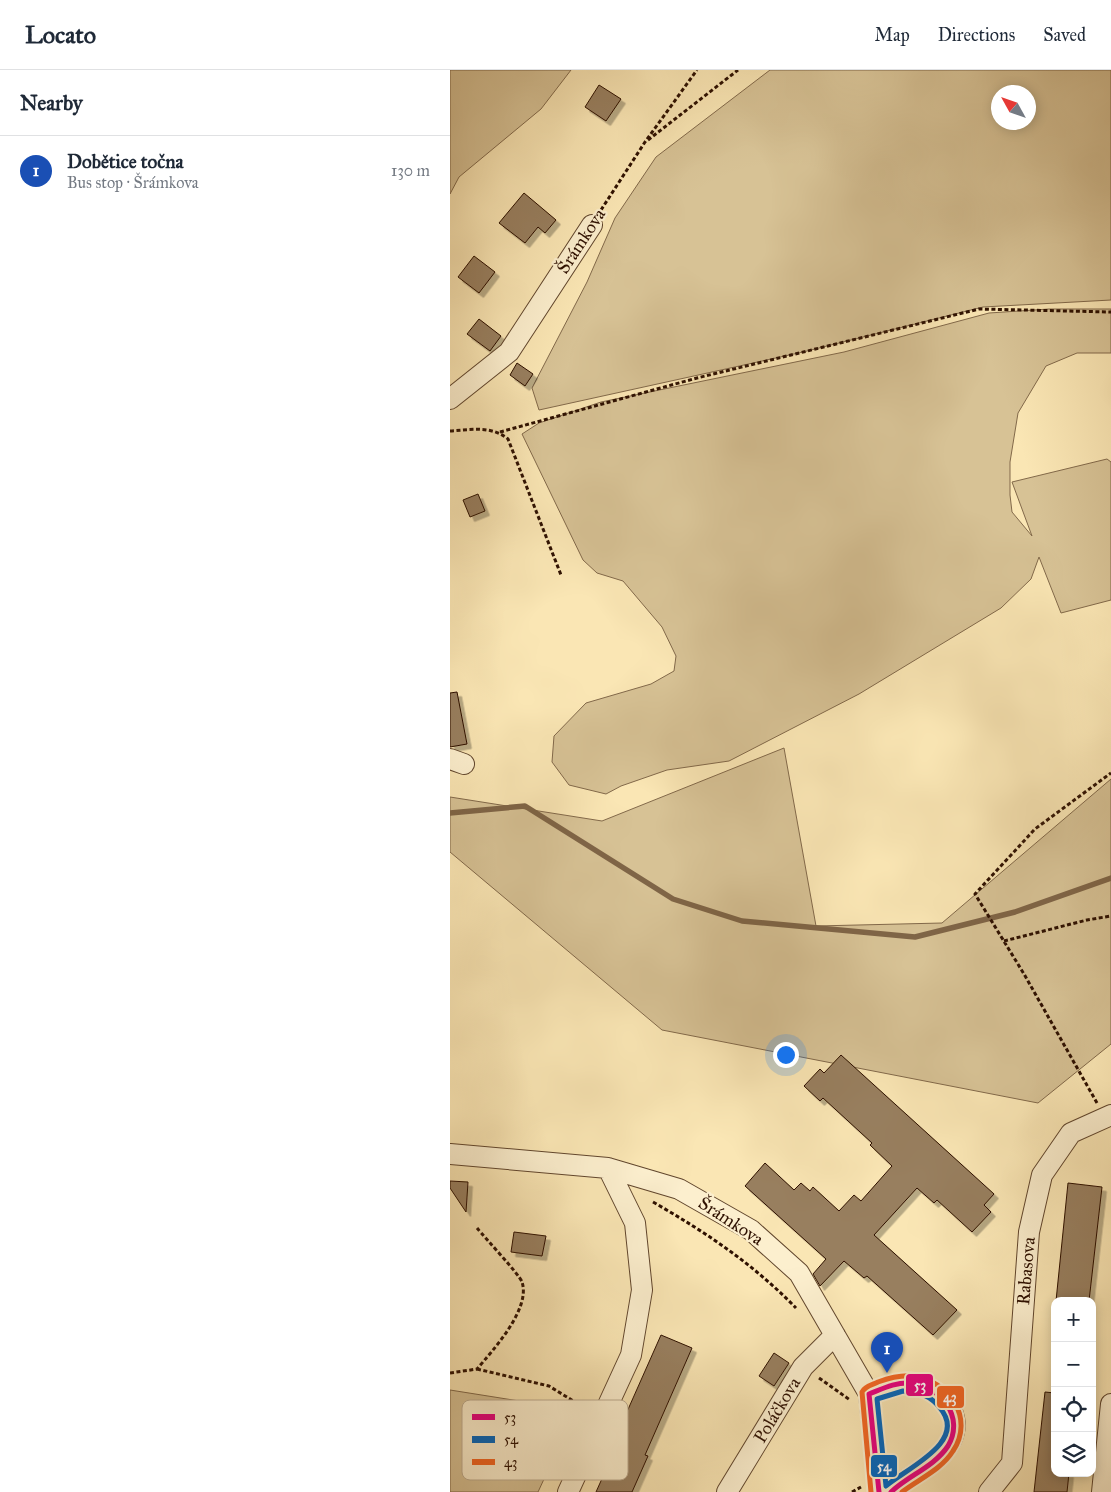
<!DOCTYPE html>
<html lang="en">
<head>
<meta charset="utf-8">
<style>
	:root { --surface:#fff; --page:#f6f6f7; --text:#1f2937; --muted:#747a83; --line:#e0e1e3; --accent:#2563eb }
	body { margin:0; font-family:"IM FELL Great Primer",serif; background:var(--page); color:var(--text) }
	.controls { position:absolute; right:15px; bottom:15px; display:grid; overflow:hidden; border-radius:10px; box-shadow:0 2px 12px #0003 }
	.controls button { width:45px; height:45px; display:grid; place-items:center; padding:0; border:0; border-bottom:1px solid var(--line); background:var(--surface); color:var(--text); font:25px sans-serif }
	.compass { position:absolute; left:541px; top:15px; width:45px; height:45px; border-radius:50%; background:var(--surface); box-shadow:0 2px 12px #0003; rotate:310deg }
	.you { position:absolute; left:335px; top:984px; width:18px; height:18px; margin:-12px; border:4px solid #fff; border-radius:50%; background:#1a73e8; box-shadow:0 0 0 8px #1a73e833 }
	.badge { display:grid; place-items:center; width:32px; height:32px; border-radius:50%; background:var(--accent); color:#fff; font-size:16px; font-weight:700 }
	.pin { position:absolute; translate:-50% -41px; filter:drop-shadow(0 1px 2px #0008) }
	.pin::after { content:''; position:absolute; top:26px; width:18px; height:15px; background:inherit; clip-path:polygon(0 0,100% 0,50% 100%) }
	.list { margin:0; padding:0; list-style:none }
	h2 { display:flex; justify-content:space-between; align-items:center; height:65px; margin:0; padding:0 20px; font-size:21px }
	h2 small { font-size:16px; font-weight:400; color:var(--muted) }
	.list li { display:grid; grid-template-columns:32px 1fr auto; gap:15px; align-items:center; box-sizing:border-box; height:70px; padding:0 20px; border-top:1px solid var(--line) }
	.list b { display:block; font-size:19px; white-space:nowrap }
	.list p { margin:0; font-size:16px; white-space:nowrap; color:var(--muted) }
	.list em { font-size:16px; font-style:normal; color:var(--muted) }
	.icon { flex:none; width:28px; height:28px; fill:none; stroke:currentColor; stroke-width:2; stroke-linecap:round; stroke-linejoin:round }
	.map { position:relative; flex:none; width:661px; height:1422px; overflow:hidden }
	header { display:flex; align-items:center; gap:30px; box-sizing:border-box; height:70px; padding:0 25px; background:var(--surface); border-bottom:1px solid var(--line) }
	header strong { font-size:24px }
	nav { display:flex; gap:28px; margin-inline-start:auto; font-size:18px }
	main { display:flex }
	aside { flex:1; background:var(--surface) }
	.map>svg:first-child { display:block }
	.green { fill:#d7c295; stroke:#82694a; fill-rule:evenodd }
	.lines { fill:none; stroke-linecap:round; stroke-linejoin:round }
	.stream { stroke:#7f6547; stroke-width:5.5 }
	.building { fill:#987f5e; stroke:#2e1000; filter:url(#shadow) }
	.minor-casing { stroke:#61462d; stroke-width:22 }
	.path { stroke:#2e1000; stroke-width:3; stroke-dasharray:4 2.5; stroke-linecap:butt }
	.minor { stroke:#fcefce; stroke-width:20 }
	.bus-1-casing { stroke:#fcefce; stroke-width:9 }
	.bus-2-casing { stroke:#fcefce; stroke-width:9 }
	.bus-3-casing { stroke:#fcefce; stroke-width:9 }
	.bus-1 { stroke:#e5007d; stroke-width:5 }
	.bus-2 { stroke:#0065bd; stroke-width:5 }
	.bus-3 { stroke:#f26522; stroke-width:5 }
	.labels { text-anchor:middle; stroke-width:4.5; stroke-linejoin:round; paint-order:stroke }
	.street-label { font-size:18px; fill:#2e1000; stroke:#fcefce }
	.key { fill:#fcefce; stroke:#beac90; stroke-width:1 }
	.key-label { font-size:14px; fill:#2e1000 }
	.line-badge { stroke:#fcefce; stroke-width:2 }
	.badge-label { font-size:14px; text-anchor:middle; font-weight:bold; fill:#fff }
</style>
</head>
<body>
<header>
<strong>Locato</strong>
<nav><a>Map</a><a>Directions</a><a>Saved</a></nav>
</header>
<main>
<aside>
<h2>Nearby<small></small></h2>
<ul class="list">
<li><span class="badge" style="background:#1a4fb4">1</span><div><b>Dobětice točna</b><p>Bus stop · Šrámkova</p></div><em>130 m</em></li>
</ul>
</aside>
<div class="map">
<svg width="661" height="1422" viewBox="0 0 661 1422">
	<defs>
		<filter id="shadow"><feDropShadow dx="4.5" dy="4.5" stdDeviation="0" flood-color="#0004"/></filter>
	</defs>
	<rect width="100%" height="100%" fill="#fae6b4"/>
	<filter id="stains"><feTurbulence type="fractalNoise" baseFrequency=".004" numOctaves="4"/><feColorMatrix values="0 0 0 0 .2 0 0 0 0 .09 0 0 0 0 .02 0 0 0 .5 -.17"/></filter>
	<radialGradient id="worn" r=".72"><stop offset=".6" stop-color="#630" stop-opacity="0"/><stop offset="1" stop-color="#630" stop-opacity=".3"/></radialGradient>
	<!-- green -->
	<path class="green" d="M0 0H121L91 39 9 107 0 124Z
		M320 0H661V230L533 237 353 282 89 340 82 318 137 212 165 148 206 87ZM548 22H578V52H548Z
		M599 239H661V283H627L596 296 568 343 560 392V425L562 442 582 466 562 412 657 389 661 392V530L611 543 589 487 581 509 551 538 409 624 279 691 217 700 171 716 156 724 119 715 102 692 104 666 136 633 201 614 224 601 226 586 212 557 173 511 147 503 133 490 72 364 89 353 151 332 394 282 539 243Z
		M334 678 366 856 492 853 661 709V974L588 1033 212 960 0 782V727L152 751Z
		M0 1320 126 1340 88 1422H0Z"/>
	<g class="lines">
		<!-- stream -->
		<path class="stream" d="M0 743 75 736 223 829 292 851 465 867 565 842 661 808"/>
	</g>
	<!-- building -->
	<path class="building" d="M149 15 171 29 156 51 135 37Z
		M74 123 106 150 95 163 88 157 75 173 49 153Z
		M24 186 45 202 29 223 8 207Z
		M29 249 51 266 40 281 17 264Z
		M67 293 83 304 75 316 60 305Z
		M28 424 35 441 20 447 13 430Z
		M7 622 17 674 0 677V623Z
		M391 985 544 1124 534 1135 541 1142 522 1162 487 1130 484 1133 467 1118 424 1165 507 1240 483 1265 417 1206 414 1208 394 1191 370 1216 363 1204 376 1189 295 1116 315 1093 344 1120 351 1113 360 1121 363 1117 389 1141 404 1125 411 1131 442 1096 420 1075 422 1073 373 1028 370 1031 354 1016 370 999 374 1003Z
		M0 1111 18 1112 16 1142 0 1118Z
		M618 1113 652 1117 639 1231H606Z
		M64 1162 96 1166 92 1186 61 1182Z
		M211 1265 242 1278 195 1385 198 1386 182 1422H146L168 1373 164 1371Z
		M324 1283 339 1293 324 1316 309 1306Z
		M595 1322 605 1323V1403H619L617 1422H584Z"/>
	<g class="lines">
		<defs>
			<path id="minor" d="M0 329 59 282 142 155
				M0 689 14 694
				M0 1084 158 1098 229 1119 301 1160 349 1203 419 1324 429 1422
				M419 1324C444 1314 460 1307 484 1322 510 1339 511 1364 490 1386 477 1400 455 1407 441 1422
				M118 1422 181 1285 192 1220 185 1153 158 1098
				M277 1422 353 1297 385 1265
				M539 1422 562 1393 579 1162 592 1105 621 1063 661 1045
				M652 1422 661 1334"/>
		</defs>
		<!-- minor casing -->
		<use href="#minor" class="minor-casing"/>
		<!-- path -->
		<path class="path" d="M198 70 288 0
			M151 140 195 72 247 0
			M0 361C20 360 41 355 58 369L111 505
			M50 362 247 308 529 239 661 242
			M554 871 637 850 661 846
			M647 1033 574 904 525 824 585 759 661 703
			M203 1132C257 1163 303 1194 346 1238
			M27 1299 99 1316 138 1340
			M0 1303 27 1299C43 1280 81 1239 72 1212 69 1204 35 1168 27 1158
			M369 1308 400 1330
			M402 1422 411 1417"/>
		<!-- minor -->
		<use href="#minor" class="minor"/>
		<defs>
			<path id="bus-1" d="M429 1422 419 1324C432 1319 446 1312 460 1313 491 1316 515 1347 498 1376 484 1397 459 1405 441 1422"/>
			<path id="bus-2" d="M453 1321C467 1321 481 1326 490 1338 519 1372 455 1399 436 1416L427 1329Z"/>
			<path id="bus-3" d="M421 1422 412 1322C415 1316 422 1315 428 1312 439 1308 450 1305 462 1306 499 1310 525 1348 503 1381 491 1400 469 1409 452 1422"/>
		</defs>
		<!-- bus-1 casing -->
		<use href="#bus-1" class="bus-1-casing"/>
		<!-- bus-2 casing -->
		<use href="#bus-2" class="bus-2-casing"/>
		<!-- bus-3 casing -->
		<use href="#bus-3" class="bus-3-casing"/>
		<!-- bus-1 -->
		<use href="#bus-1" class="bus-1"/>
		<!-- bus-2 -->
		<use href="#bus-2" class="bus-2"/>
		<!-- bus-3 -->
		<use href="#bus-3" class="bus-3"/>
	</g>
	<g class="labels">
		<!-- street labels -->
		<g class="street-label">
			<text transform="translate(131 171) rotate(-57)" y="6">Šrámkova</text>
			<text transform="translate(281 1151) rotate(33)" y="6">Šrámkova</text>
			<text transform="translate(576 1201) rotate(-85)" y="6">Rabasova</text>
			<text transform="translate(327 1340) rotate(-59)" y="6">Poláčkova</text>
		</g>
	</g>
	<!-- legend -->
	<rect x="12" y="1330" width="166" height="80" rx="8" class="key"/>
	<rect x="22" y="1344" width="23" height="6" fill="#e5007d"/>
	<rect x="22" y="1366" width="23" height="7" fill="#0065bd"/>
	<rect x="22" y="1389" width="23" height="6" fill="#f26522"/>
	<g class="key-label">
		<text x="54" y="1352">53</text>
		<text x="54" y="1374">54</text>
		<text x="54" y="1397">43</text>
	</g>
	<g class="line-badge">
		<rect x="455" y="1303" width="29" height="24" rx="5" fill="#e5007d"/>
		<rect x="486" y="1315" width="29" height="24" rx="5" fill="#f26522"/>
		<rect x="420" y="1384" width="28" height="24" rx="5" fill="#0065bd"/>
	</g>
	<g class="badge-label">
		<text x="470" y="1320">53</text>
		<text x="500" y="1332">43</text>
		<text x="434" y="1401">54</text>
	</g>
	<rect width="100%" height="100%" filter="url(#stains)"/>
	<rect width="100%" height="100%" fill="url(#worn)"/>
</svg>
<div class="controls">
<button>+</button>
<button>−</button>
<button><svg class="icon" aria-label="locate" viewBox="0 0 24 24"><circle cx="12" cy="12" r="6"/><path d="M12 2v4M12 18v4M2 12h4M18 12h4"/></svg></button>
<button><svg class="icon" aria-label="layers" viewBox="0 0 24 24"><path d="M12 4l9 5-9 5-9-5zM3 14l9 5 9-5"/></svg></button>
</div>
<svg class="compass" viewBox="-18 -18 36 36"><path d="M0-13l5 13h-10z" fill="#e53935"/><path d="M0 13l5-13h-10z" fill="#747a83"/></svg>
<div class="you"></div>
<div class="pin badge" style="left:437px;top:1303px;background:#1a4fb4">1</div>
</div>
</main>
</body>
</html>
